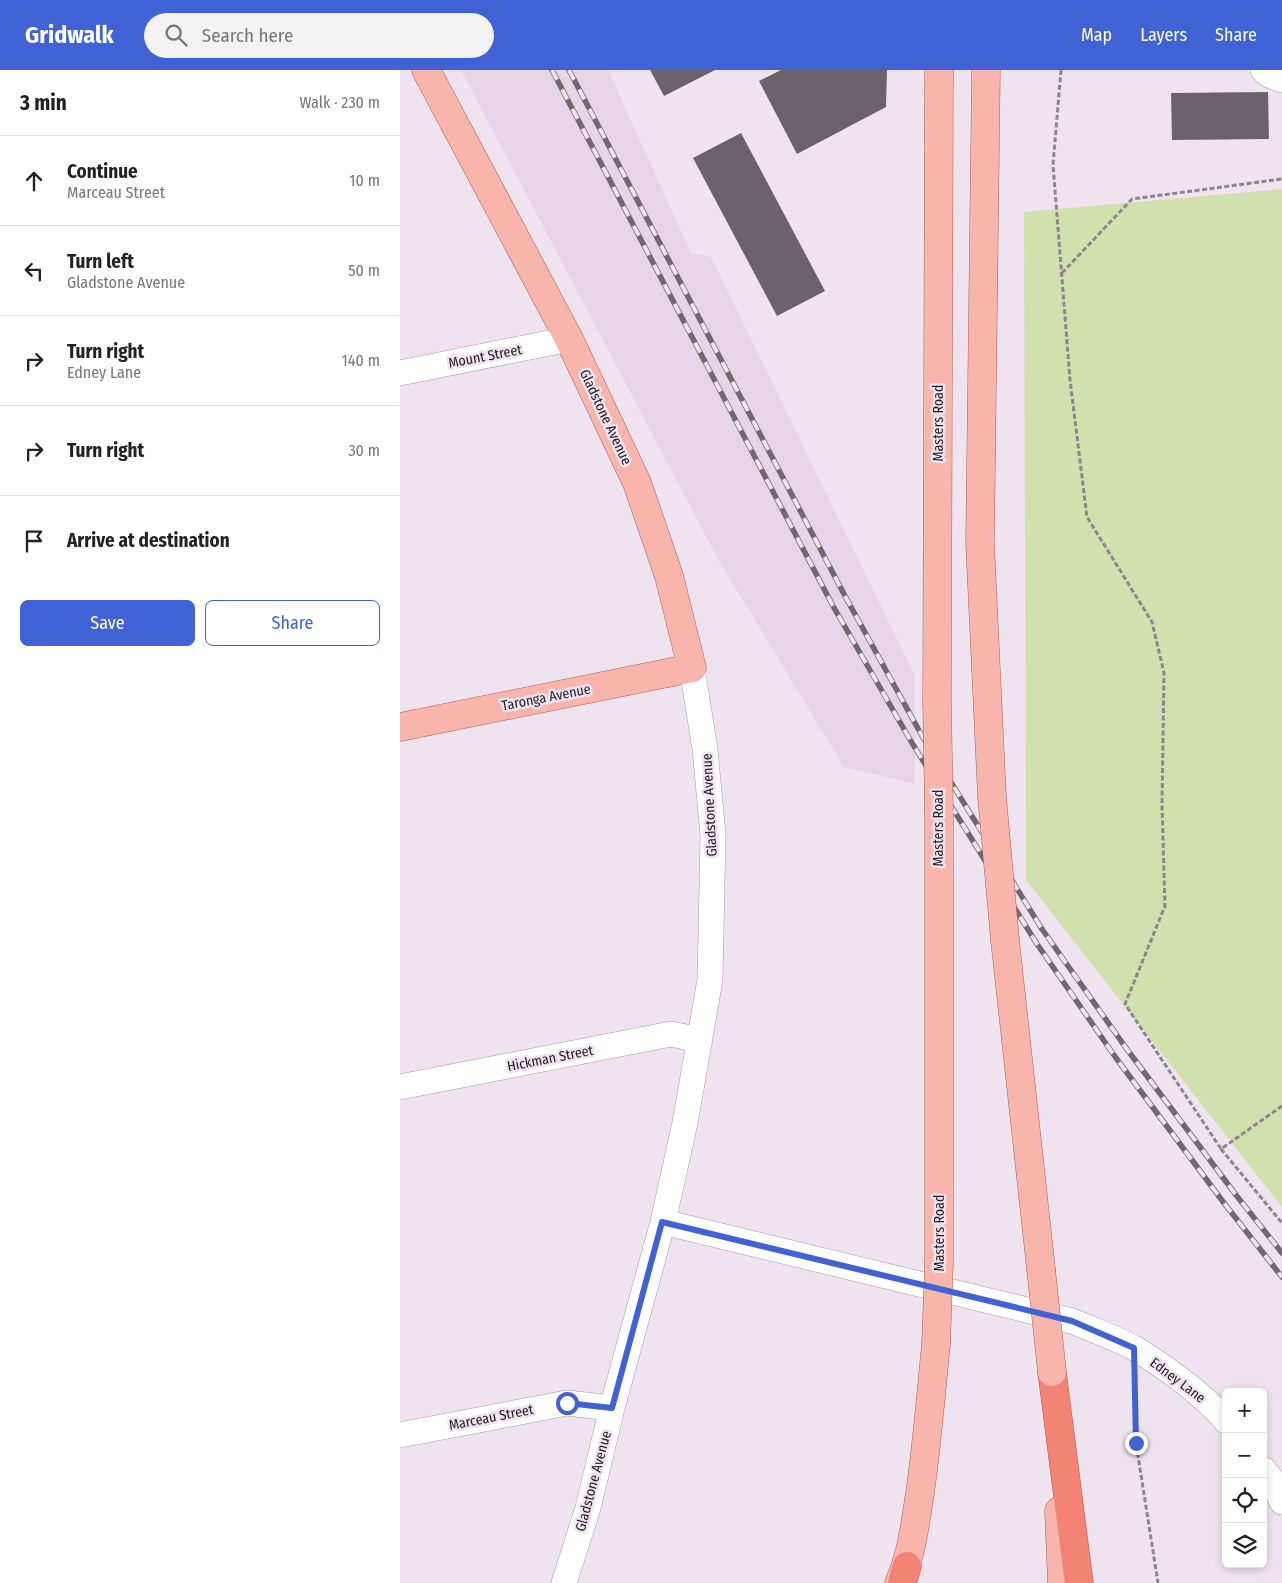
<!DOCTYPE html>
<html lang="en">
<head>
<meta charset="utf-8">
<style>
	:root { --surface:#fff; --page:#f2f2f2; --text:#222; --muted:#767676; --line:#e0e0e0; --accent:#4062d4 }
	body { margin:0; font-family:"Fira Sans Condensed",sans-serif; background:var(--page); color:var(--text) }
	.controls { position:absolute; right:15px; bottom:15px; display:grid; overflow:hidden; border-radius:8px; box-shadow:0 2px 8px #0003 }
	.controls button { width:45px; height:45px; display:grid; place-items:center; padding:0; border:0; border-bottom:1px solid var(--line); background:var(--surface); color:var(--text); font:25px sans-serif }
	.stop { position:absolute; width:15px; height:15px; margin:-11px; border:4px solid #4062d4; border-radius:50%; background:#fff }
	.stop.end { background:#4062d4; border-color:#fff; box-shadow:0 1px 5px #0008 }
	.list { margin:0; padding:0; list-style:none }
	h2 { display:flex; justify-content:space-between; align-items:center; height:65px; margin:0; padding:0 20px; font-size:21px }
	h2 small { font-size:16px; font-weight:400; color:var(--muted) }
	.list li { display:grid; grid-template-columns:32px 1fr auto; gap:15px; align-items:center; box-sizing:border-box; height:90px; padding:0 20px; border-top:1px solid var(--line) }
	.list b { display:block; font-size:19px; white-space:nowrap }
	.list p { margin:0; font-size:16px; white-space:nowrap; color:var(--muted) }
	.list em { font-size:16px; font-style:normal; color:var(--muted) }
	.actions { display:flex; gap:10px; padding:15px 20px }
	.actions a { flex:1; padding:11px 0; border:1px solid var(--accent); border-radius:8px; text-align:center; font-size:18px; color:var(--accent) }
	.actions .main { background:var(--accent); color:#fff }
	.icon { flex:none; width:28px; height:28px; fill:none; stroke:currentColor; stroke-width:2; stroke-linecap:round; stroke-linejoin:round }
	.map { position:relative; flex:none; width:882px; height:1513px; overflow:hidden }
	header { display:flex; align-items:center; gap:30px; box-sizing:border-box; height:70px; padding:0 25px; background:var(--accent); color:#fff }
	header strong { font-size:24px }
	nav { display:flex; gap:28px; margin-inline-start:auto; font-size:18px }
	.search { width:350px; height:45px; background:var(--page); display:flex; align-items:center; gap:12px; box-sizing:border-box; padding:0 18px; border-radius:28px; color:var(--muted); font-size:19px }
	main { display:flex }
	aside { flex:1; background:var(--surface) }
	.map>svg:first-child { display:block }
	.built { fill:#e6d5e6 }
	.green { fill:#d0e1ad }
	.building { fill:#6c626c }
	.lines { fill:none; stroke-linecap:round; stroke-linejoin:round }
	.minor-casing { stroke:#a59aa5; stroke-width:26 }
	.major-casing { stroke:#aa5f57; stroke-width:29 }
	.highway-casing { stroke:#aa5f57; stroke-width:29 }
	.path { stroke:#8d858d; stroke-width:3; stroke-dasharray:5 2.5; stroke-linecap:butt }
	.minor { stroke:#fff; stroke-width:25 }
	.major { stroke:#f8b5ac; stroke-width:28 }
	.highway { stroke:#f38374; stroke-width:28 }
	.rail-casing { stroke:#6f686f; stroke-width:5.5 }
	.rail { stroke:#eee3ee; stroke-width:4; stroke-dasharray:11; stroke-linecap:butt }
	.major-bridge-casing { stroke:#aa5f57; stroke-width:29; stroke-linecap:butt }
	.major-bridge { stroke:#f8b5ac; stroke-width:28 }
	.route { stroke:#4062d4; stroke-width:6 }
	.labels { text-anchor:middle; stroke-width:5; stroke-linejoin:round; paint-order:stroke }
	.street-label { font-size:14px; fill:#211d21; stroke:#eee3ee }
</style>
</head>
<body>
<header>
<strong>Gridwalk</strong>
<div class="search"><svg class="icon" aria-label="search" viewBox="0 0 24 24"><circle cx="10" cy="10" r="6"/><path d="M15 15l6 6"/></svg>Search here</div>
<nav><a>Map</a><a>Layers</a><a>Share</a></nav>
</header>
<main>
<aside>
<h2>3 min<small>Walk · 230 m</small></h2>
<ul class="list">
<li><svg class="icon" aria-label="ahead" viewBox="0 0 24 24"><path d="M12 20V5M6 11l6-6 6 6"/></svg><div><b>Continue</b><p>Marceau Street</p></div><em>10 m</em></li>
<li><svg class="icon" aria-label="left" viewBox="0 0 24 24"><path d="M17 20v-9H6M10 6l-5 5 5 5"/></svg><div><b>Turn left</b><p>Gladstone Avenue</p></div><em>50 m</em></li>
<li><svg class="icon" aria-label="right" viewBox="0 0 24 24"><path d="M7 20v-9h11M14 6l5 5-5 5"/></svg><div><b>Turn right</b><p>Edney Lane</p></div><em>140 m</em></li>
<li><svg class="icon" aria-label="right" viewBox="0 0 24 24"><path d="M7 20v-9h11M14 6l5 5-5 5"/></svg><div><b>Turn right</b></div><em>30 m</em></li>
<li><svg class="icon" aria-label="arrive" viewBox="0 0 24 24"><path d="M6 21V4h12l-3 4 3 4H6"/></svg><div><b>Arrive at destination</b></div></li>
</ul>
<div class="actions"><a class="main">Save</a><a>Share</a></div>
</aside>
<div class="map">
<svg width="882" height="1513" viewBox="0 0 882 1513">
	<rect width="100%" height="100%" fill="#eee3ee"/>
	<!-- built -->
	<path class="built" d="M61 0H208L291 183 311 187 515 606V714L444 697 318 489Z"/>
	<!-- green -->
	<path class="green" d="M882 119V1137L626 810 624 142Z"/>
	<!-- building -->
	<path class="building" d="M250 0H315L264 26Z
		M381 0H487L486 37 397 84 359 11Z
		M868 22 869 69 772 70 771 23Z
		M341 63 425 221 377 246 293 88Z"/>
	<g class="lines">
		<defs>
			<path id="minor" d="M863 0 869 5 882 10
				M0 303 169 269
				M0 1017 271 964 300 970
				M263 1152 672 1251C693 1260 716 1268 736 1279 768 1299 801 1322 826 1351
				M0 1365 167 1333 212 1338
				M863 1399 872 1410 882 1432
				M164 1513 188 1438 212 1338 263 1152 285 1053 310 910 313 765 305 679 292 598"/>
			<path id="major" d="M586 0 580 473 592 727
				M537 633 539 0
				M0 657 292 598 269 506 237 413 169 269 26 0
				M539 741V1193
				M605 870 641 1199
				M659 1441 662 1513
				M499 1513C512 1484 515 1454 520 1423 527 1374 531 1324 536 1274"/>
			<path id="highway" d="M652 1302 679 1513
				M502 1513 507 1496"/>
		</defs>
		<!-- minor casing -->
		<use href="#minor" class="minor-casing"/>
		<!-- major casing -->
		<use href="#major" class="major-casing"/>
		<!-- highway casing -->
		<use href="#highway" class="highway-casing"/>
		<!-- path -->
		<path class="path" d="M661 0 653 95 670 310 687 447 752 552 764 603 762 735 765 836 725 934 821 1079 882 1036
			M662 203 732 129 882 109
			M821 1079 882 1153
			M735 1308 736 1373 758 1513"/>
		<!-- minor -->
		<use href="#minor" class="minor"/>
		<!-- major -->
		<use href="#major" class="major"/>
		<!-- highway -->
		<use href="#highway" class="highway"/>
		<defs>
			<path id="rail" d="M152 0 433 536 512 673 637 874 716 988 824 1133 882 1207
				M169 0 445 526 521 664 642 859 726 978 836 1125 882 1183"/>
		</defs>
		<!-- rail casing -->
		<use href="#rail" class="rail-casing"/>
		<!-- rail -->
		<use href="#rail" class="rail"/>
		<defs>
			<path id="major-bridge" d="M537 633 539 741
				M592 727 605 870
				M641 1199 652 1302
				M536 1274 539 1193"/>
		</defs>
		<!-- major-bridge casing -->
		<use href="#major-bridge" class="major-bridge-casing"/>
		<!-- major-bridge -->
		<use href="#major-bridge" class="major-bridge"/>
	</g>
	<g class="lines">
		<!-- route -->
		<path class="route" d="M167 1333 212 1338 262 1152 672 1251 734 1278 736 1373"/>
	</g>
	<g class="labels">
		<!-- street labels -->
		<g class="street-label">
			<text transform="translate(85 286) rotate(-11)" y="5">Mount Street</text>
			<text transform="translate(206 347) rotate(65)" y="5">Gladstone Avenue</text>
			<text transform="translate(538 353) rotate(-90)" y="5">Masters Road</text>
			<text transform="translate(146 627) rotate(-11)" y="5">Taronga Avenue</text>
			<text transform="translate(309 735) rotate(-93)" y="5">Gladstone Avenue</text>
			<text transform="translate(538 758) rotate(-90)" y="5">Masters Road</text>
			<text transform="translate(150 988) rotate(-11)" y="5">Hickman Street</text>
			<text transform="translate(539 1163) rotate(-90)" y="5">Masters Road</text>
			<text transform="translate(778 1310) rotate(37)" y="5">Edney Lane</text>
			<text transform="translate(91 1347) rotate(-11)" y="5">Marceau Street</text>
			<text transform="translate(193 1411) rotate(-75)" y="5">Gladstone Avenue</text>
		</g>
	</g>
</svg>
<div class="controls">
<button>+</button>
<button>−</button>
<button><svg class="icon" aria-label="locate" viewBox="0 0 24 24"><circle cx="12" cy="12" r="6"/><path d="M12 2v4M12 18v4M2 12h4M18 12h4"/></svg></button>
<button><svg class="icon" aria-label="layers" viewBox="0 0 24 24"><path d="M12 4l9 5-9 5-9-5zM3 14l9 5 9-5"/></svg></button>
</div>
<div class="stop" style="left:167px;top:1333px"></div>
<div class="stop end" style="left:736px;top:1373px"></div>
</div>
</main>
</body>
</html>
